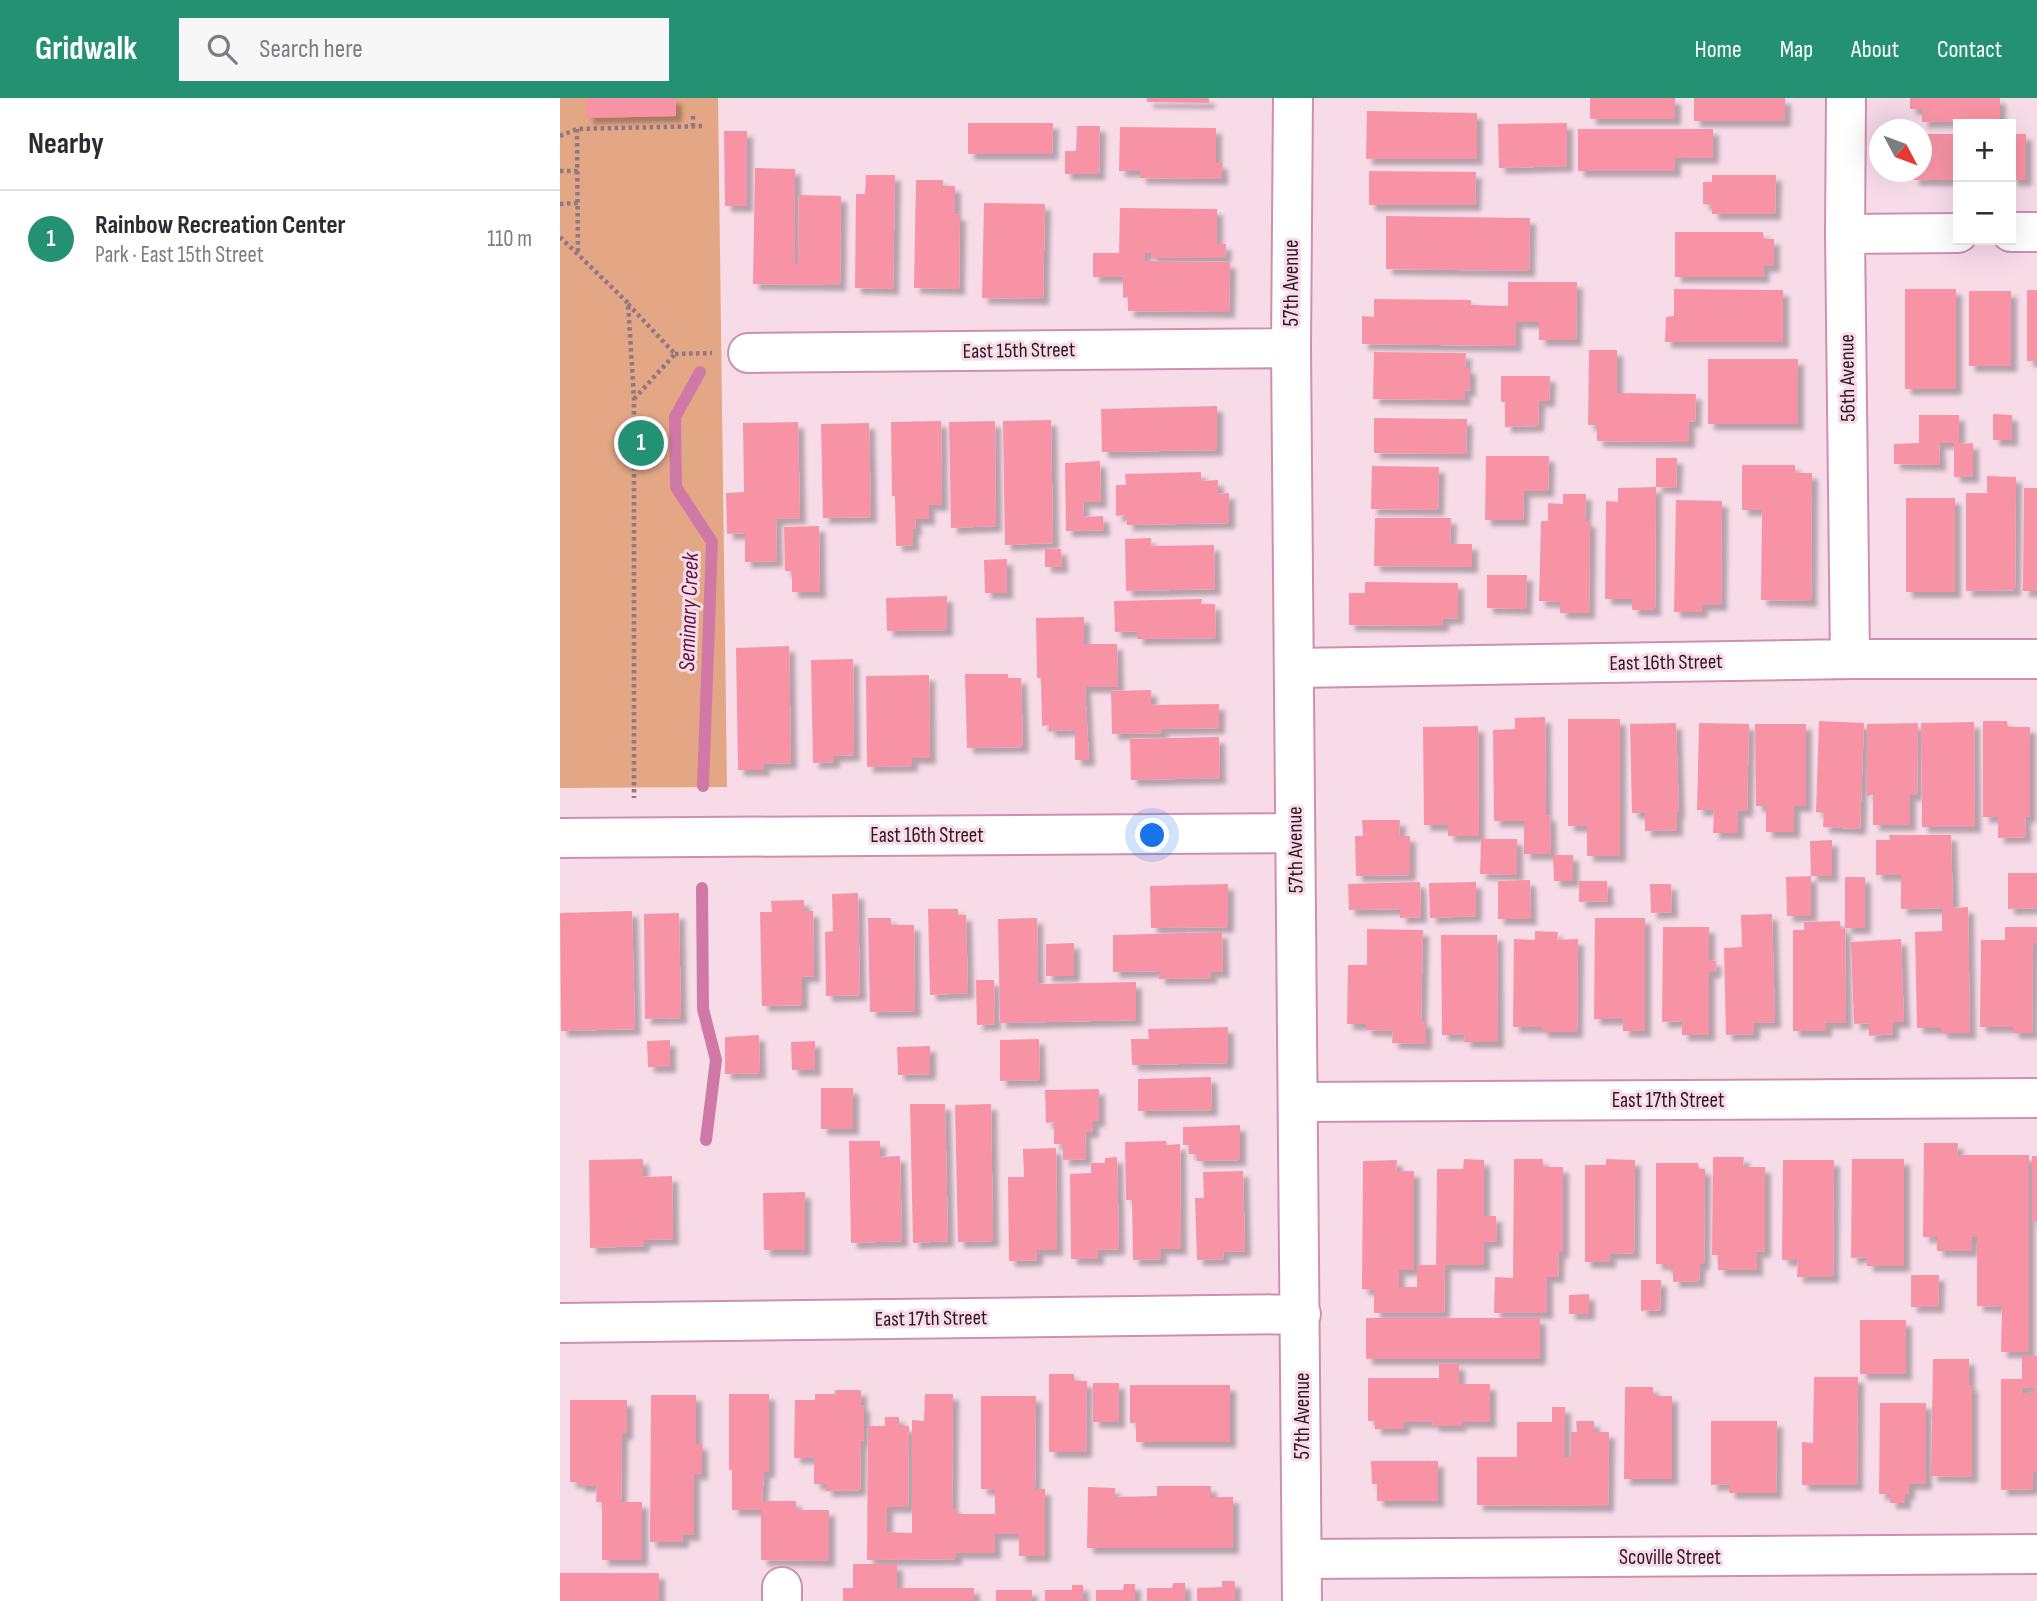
<!DOCTYPE html>
<html lang="en">
<head>
<meta charset="utf-8">
<style>
	:root { --surface:#fff; --page:#f7f7f7; --text:#2b2b33; --muted:#7c7c81; --line:#e1e1e2; --accent:#239172 }
	body { margin:0; font-family:"Sofia Sans Condensed",sans-serif; background:var(--page); color:var(--text) }
	.controls { position:absolute; right:21px; top:21px; display:grid; overflow:hidden; border-radius:0px; box-shadow:0 7px 28px #0002 }
	.controls button { width:63px; height:63px; display:grid; place-items:center; padding:0; border:0; border-bottom:2px solid var(--line); background:var(--surface); color:var(--text); font:35px sans-serif }
	.compass { position:absolute; left:1309px; top:21px; width:63px; height:63px; border-radius:50%; background:var(--surface); box-shadow:0 7px 28px #0002; rotate:131deg }
	.you { position:absolute; left:593px; top:738px; width:24px; height:24px; margin:-18px; border:5px solid #fff; border-radius:50%; background:#1a73e8; box-shadow:0 0 0 10px #1a73e833 }
	.badge { display:grid; place-items:center; width:46px; height:46px; border-radius:50%; background:var(--accent); color:#fff; font-size:23px; font-weight:700 }
	.pin { position:absolute; translate:-50% -50%; border:4px solid #fff; box-shadow:0 2px 7px #0006 }
	.list { margin:0; padding:0; list-style:none }
	h2 { display:flex; justify-content:space-between; align-items:center; height:91px; margin:0; padding:0 28px; font-size:30px }
	h2 small { font-size:23px; font-weight:400; color:var(--muted) }
	.list li { display:grid; grid-template-columns:46px 1fr auto; gap:21px; align-items:center; box-sizing:border-box; height:98px; padding:0 28px; border-top:2px solid var(--line) }
	.list b { display:block; font-size:26px; white-space:nowrap }
	.list p { margin:0; font-size:23px; white-space:nowrap; color:var(--muted) }
	.list em { font-size:23px; font-style:normal; color:var(--muted) }
	.icon { flex:none; width:38px; height:38px; fill:none; stroke:currentColor; stroke-width:2; stroke-linecap:round; stroke-linejoin:round }
	.map { position:relative; flex:none; width:1477px; height:1503px; overflow:hidden }
	header { display:flex; align-items:center; gap:42px; box-sizing:border-box; height:98px; padding:0 35px; background:var(--accent); color:#fff }
	header strong { font-size:33px }
	nav { display:flex; gap:38px; margin-inline-start:auto; font-size:24px }
	.search { width:490px; height:63px; background:var(--page); display:flex; align-items:center; gap:18px; box-sizing:border-box; padding:0 24px; border-radius:0px; color:var(--muted); font-size:26px }
	main { display:flex }
	aside { flex:1; background:var(--surface) }
	.map>svg:first-child { display:block }
	.green { fill:#e4a786 }
	.lines { fill:none; stroke-linecap:round; stroke-linejoin:round }
	.stream { stroke:#d179a6; stroke-width:12 }
	.building { fill:#f793a4; fill-rule:evenodd; filter:url(#shadow) }
	.minor-casing { stroke:#ce90ae; stroke-width:42 }
	.path { stroke:#907782; stroke-width:4.5; stroke-dasharray:3.5 3.5; stroke-linecap:butt }
	.minor { stroke:#fff; stroke-width:38 }
	.labels { text-anchor:middle; stroke-width:6; stroke-linejoin:round; paint-order:stroke }
	.street-label { font-size:21px; fill:#2f1823; stroke:#f7dce8 }
	.water-label { font-size:23px; font-style:italic; fill:#611242; stroke:#f7dce8 }
</style>
</head>
<body>
<header>
<strong>Gridwalk</strong>
<div class="search"><svg class="icon" aria-label="search" viewBox="0 0 24 24"><circle cx="10" cy="10" r="6"/><path d="M15 15l6 6"/></svg>Search here</div>
<nav><a>Home</a><a>Map</a><a>About</a><a>Contact</a></nav>
</header>
<main>
<aside>
<h2>Nearby<small></small></h2>
<ul class="list">
<li><span class="badge">1</span><div><b>Rainbow Recreation Center</b><p>Park · East 15th Street</p></div><em>110 m</em></li>
</ul>
</aside>
<div class="map">
<svg width="1477" height="1503" viewBox="0 0 1477 1503">
	<defs>
		<filter id="shadow"><feDropShadow dx="6" dy="6" stdDeviation="2" flood-color="#0004"/></filter>
	</defs>
	<rect width="100%" height="100%" fill="#f7dce8"/>
	<!-- green -->
	<path class="green" d="M0 0H158L167 689 0 690Z"/>
	<g class="lines">
		<!-- stream -->
		<path class="stream" d="M140 274 115 319 116 389 152 444 143 688
			M142 790 143 911 156 962 146 1042"/>
	</g>
	<!-- building -->
	<path class="building" d="M27 0H116V18L27 20Z
		M587 0H649V5L587 4Z
		M1030 0H1115V21H1030Z
		M1134 0H1225V23H1134Z
		M1350 0H1440V23L1362 24V11H1350Z
		M807 13 917 15V61H806Z
		M408 25H493L492 56H408Z
		M1007 25V68L939 70 938 26Z
		M517 28H540L539 76H505V53H516Z
		M560 29 656 30V65H662V81L580 80V73H559Z
		M1018 31H1153V60H1115V73H1018Z
		M164 33H187V108H165Z
		M1362 36H1398V82H1353V74H1362Z
		M1451 36H1466V82H1451Z
		M195 70 235 71V166H238L239 97 281 98 280 187 193 186Z
		M809 73 916 74 915 107H809Z
		M306 77H335L333 191 295 190 296 96H305Z
		M1152 77H1216L1215 116H1152V107L1143 106V84H1152Z
		M356 82H383V88H395V117L400 116 399 191 354 190Z
		M424 105 485 106 483 201 422 200Z
		M560 110 657 111V146H666L665 160H591V155H585V163L670 164 669 214 568 213V199L563 200V179H533V155H559Z
		M826 118 970 120 969 173 826 171Z
		M1115 134H1203L1204 141H1214V168H1204L1203 179H1115Z
		M948 184H1017L1016 242H979V224H956V248L802 246V218L814 219V201L911 202V207L948 208Z
		M1114 191 1223 192V244H1105L1106 219 1114 218Z
		M1345 191H1396V291H1345Z
		M1467 192H1477V263H1467Z
		M1409 193H1451V268H1409Z
		M1029 252H1057V295L1136 296 1135 324 1129 323V344L1037 343V327H1028Z
		M814 254 906 255 905 270H910V292L905 293V302L813 301Z
		M1148 261H1238V326H1148Z
		M941 278H990L989 303H979L978 328 945 329V304H941Z
		M657 308V352L542 354 541 311Z
		M1433 316 1452 317V342H1433Z
		M1359 317H1399V346L1413 345V379H1394V345H1379L1380 367 1334 366V346L1359 345Z
		M814 320 907 321 906 356 814 355Z
		M491 322 493 445 445 447 443 323Z
		M381 323 382 407H369V421H355L356 431H353V447L336 448 335 398H332L331 324Z
		M435 323 436 428 391 430 389 324Z
		M238 324 240 420 216 421 217 463 185 464V435L167 436 166 395 184 394 183 325Z
		M309 325 311 419 263 420 261 326Z
		M926 358H989L988 393H964L963 422H925Z
		M1096 360H1117L1116 390 1096 389Z
		M540 363 541 404H523L524 419 543 418 544 432 506 433 505 365Z
		M1182 367H1235V375H1252L1251 503 1201 502 1202 412H1182Z
		M812 368 879 369 878 412 811 411Z
		M641 374V383L658 382V396L669 395V425L567 427 566 417 556 418V387H566L565 376Z
		M1427 378 1456 379 1455 492 1406 493V395H1427Z
		M1096 389 1095 512H1072V501H1045L1046 403 1058 404V390Z
		M1464 390H1477V493H1463Z
		M1003 396H1026L1025 423H1030L1029 515H1000V504L979 503 981 423H988V405L1003 406Z
		M1346 400H1395V494H1346Z
		M1116 402 1162 403 1161 507H1142V514H1114Z
		M815 420H891L890 446H912V469L814 468Z
		M259 428 260 494H232V473H225L224 429Z
		M591 440V448L654 447 655 491 566 493 565 441Z
		M485 451H501L502 469H485Z
		M447 461V495H425L424 462Z
		M927 477H967L966 511 927 510Z
		M805 484 898 485V520L883 521V528L789 527V495H805Z
		M387 498V532L327 533 326 500Z
		M642 501 641 506H655L656 540 577 541V533L555 534 554 503Z
		M524 519V546H557L558 589H525L529 662H515V632L489 633V627L482 628 481 580H477L476 520Z
		M229 548 231 665 204 666V672H178L176 550Z
		M293 561 294 657 274 658V664L253 665 251 562Z
		M405 576H448V580H461L463 649 407 650Z
		M369 577 370 660H352V668L307 669 306 578Z
		M591 592V607L659 606V630L602 631V635L552 636 551 593Z
		M985 619 986 717H990L991 756H964V723H934L933 632 955 631V620Z
		M1008 621H1060V758H1027V728H1008Z
		M1259 623 1304 625 1300 731 1263 729 1264 715 1256 714Z
		M1423 623H1447L1448 629H1470V719H1465L1466 739 1438 740V719H1423Z
		M1414 624 1415 729H1362L1361 625Z
		M1116 625 1119 714H1117V732L1085 733V715H1072L1070 626Z
		M1139 625 1189 626 1187 713H1178V735H1153L1154 712H1137Z
		M1358 625 1357 697H1350V727H1313V697L1307 698V626Z
		M1195 626H1246V708H1234V734H1206V708H1196Z
		M918 628 919 738H888V727H864L863 629Z
		M659 639 660 680 571 682 570 641Z
		M802 722H840L839 738H850V777L796 778 795 738H803Z
		M1329 737H1391L1393 810 1408 809 1410 935H1381V930H1357L1355 834 1382 833V810L1341 811V777H1316V742H1330Z
		M921 741H957V777L920 776Z
		M1272 742V778H1251L1250 743Z
		M993 757H1013V783H994Z
		M1448 775H1477V810L1448 811Z
		M1251 778V818H1227L1226 779Z
		M1285 779H1305V830H1285Z
		M970 782 971 821H938V783Z
		M1019 783H1047L1048 803 1019 804Z
		M860 784 861 819 840 820V811L789 812 788 786Z
		M916 784V818L870 820 869 785Z
		M668 786V829L591 830 590 788Z
		M1090 786H1111L1112 814 1091 815Z
		M298 795 300 897 266 898 265 834 273 833 272 796Z
		M244 802V813H253L254 878 242 879V907L202 908 200 814H212L211 803Z
		M368 811H398V817H406L408 895 370 897Z
		M72 813 75 931 1 933 0 815Z
		M119 815 121 920 85 921 84 816Z
		M1212 816 1215 924 1194 925V936L1166 937 1164 850 1182 849 1181 817Z
		M308 820H331V827H354L355 913 310 914Z
		M477 820 478 886 576 884V922L440 925 438 821Z
		M1035 820H1085V933H1063V921H1034Z
		M1280 823 1281 831 1285 830 1286 925H1266V933H1233V832H1244V824Z
		M1103 829H1149V862L1156 863 1155 874H1149V937H1122V923L1102 924Z
		M1445 829H1477V845L1473 844 1472 935H1453V929H1420L1421 842H1445Z
		M807 831 863 832 861 923H866V946L832 945 833 933 806 932V926H787L788 867H807Z
		M975 833 998 834 997 842 1018 841 1017 934H982V929H953L954 841 975 842Z
		M662 834 663 874H651V880L599 881V873L553 874V837Z
		M881 837H937L938 944H904L905 937H882Z
		M1341 841 1344 924H1333V936L1309 938V925L1294 926 1291 844Z
		M514 845V878H486V846Z
		M416 882H434L435 926 417 927Z
		M668 929V965L572 967 571 941H589L588 931Z
		M199 937 200 975 165 976V939Z
		M479 941 480 982 440 983V942Z
		M110 942V969H88L87 943Z
		M255 943V972H232L231 944Z
		M370 948V976L338 977 337 949Z
		M651 979 652 1012 578 1013V981Z
		M261 990H293V1031H261Z
		M539 991V1023H533V1034H525L526 1061 503 1062V1046H494V1024L486 1025 485 992Z
		M350 1006H385L388 1143 353 1145Z
		M431 1006 433 1143 398 1144 395 1007Z
		M680 1027V1062L637 1063V1056H629V1047H623V1029Z
		M289 1043H320V1059L340 1058 342 1143 291 1145Z
		M606 1043 607 1047 620 1046 621 1151H601V1161L573 1162 572 1102H566L565 1044Z
		M1364 1045H1398L1397 1057H1469V1254H1441L1442 1209 1417 1208V1139H1412V1153H1377V1139H1363Z
		M496 1050 497 1152H477V1162L449 1163 448 1079H464L463 1051Z
		M1472 1058H1477V1123L1472 1124Z
		M557 1059 559 1151 538 1152V1161H511L510 1076 531 1075V1065H545V1060Z
		M1153 1059H1184L1183 1069H1205V1154L1197 1153V1172H1158V1157H1152Z
		M83 1061V1079L112 1078 113 1141 84 1142V1148L30 1150 29 1062Z
		M904 1061 924 1062V1118H936L937 1143 924 1144V1167H885L884 1215H814V1192L802 1191 803 1063 837 1062 836 1073H854V1172H839V1189H857V1167H876L877 1071H903Z
		M954 1061H983V1069H1003V1154H999L998 1179H987V1215H934L935 1179 953 1180Z
		M1046 1061 1075 1062 1074 1155 1050 1156V1164H1025V1067H1046Z
		M1292 1061H1344V1168H1307V1159L1291 1160Z
		M1223 1062H1274L1273 1179H1237L1238 1162H1222Z
		M1096 1065H1138L1139 1071H1145L1144 1166H1140L1139 1183 1113 1184V1170H1106V1166H1096Z
		M683 1073 685 1153 663 1154 664 1161 637 1162 635 1100H644L643 1074Z
		M245 1094V1152H204L203 1095Z
		M1351 1177H1379L1378 1209H1351Z
		M1081 1182H1101L1100 1212 1081 1213Z
		M1029 1196V1216H1009V1197Z
		M806 1220H980V1261H806Z
		M1300 1222H1346V1276H1300Z
		M1462 1258H1477V1374H1473V1391L1441 1392V1281H1462ZM1462 1290H1474V1295H1461Z
		M1373 1261H1409V1287H1412V1379L1371 1378Z
		M879 1266H899V1286H930V1324H900L901 1328H872L873 1324H844V1331H815V1323H808V1280H879Z
		M489 1276H514L515 1283H527L526 1354H489Z
		M1254 1279H1298L1297 1387H1242V1344L1253 1345Z
		M533 1285H559V1324H533Z
		M570 1287H670V1344H576V1325H570Z
		M1065 1289H1093V1298H1112V1381H1064Z
		M275 1292H301V1308L304 1307V1343H301L300 1392 266 1393V1386H254V1360H234L235 1302H255V1296H275Z
		M169 1296H209V1374H204L202 1403H236V1412H269V1463L201 1462V1412H172V1372H169Z
		M365 1296H393L392 1410H396V1416H435V1392L421 1391V1298H476L475 1391H485V1458H459V1436H435V1455H396V1461L307 1462 308 1328H325V1319H339V1328H349L348 1409H327V1434L352 1435V1322L364 1323Z
		M91 1297H136V1346H142V1376H134V1437H123V1444H90Z
		M10 1302H67V1336H62L61 1404H82V1462H42V1404H36L37 1388H19V1384H10Z
		M1320 1305H1366V1386H1349V1396H1345V1405H1330V1396H1319Z
		M992 1309H1005V1359H1011V1334H1017L1016 1323H1034V1334H1049L1048 1408 917 1407V1359H957V1324H992Z
		M1151 1323H1217L1216 1395H1169V1386L1151 1387Z
		M811 1363H878V1403H817V1386H812Z
		M597 1388H651V1399H673V1450H527L528 1389 555 1390V1399L597 1398Z
		M293 1466H337V1490H414V1503H283V1490H293Z
		M0 1475H99V1503H0Z
		M662 1483H675V1503H637V1490L662 1489Z
		M613 1485H625V1503H587V1490H612Z
		M564 1486H575V1503H536V1492H563Z
		M512 1487H523V1503H485V1492H512Z
		M436 1492H472V1503H436Z"/>
	<g class="lines">
		<defs>
			<path id="minor" d="M733 0 731 250 742 1503
				M1286 0 1285 136 1290 561
				M1451 134H1477
				M1285 136 1398 135
				M188 255 731 250
				M735 570 1290 561H1477
				M0 740 735 735
				M739 1004 1477 1000
				M0 1225 741 1216
				M742 1461 1477 1456
				M222 1489V1503"/>
		</defs>
		<!-- minor casing -->
		<use href="#minor" class="minor-casing"/>
		<!-- path -->
		<path class="path" d="M133 18V28
			M17 31 18 156
			M0 38 17 31 145 28
			M0 73H18
			M0 106 18 105
			M0 139 68 205 74 301V700
			M68 206 115 256 74 301
			M115 256 152 255"/>
		<!-- minor -->
		<use href="#minor" class="minor"/>
	</g>
	<g class="labels">
		<!-- street labels -->
		<g class="street-label">
			<text transform="translate(731 185) rotate(-90)" y="7">57th Avenue</text>
			<text transform="translate(459 252) rotate(-1)" y="7">East 15th Street</text>
			<text transform="translate(1287 280) rotate(-91)" y="7">56th Avenue</text>
			<text transform="translate(1106 564) rotate(-1)" y="7">East 16th Street</text>
			<text x="367" y="744">East 16th Street</text>
			<text transform="translate(735 752) rotate(-91)" y="7">57th Avenue</text>
			<text x="1108" y="1009">East 17th Street</text>
			<text transform="translate(371 1220) rotate(-1)" y="7">East 17th Street</text>
			<text transform="translate(742 1318) rotate(-90)" y="7">57th Avenue</text>
			<text x="1110" y="1466">Scoville Street</text>
		</g>
		<!-- water labels -->
		<g class="water-label">
			<text transform="translate(128 514) rotate(-88)" y="8">Seminary Creek</text>
		</g>
	</g>
</svg>
<div class="controls">
<button>+</button>
<button>−</button>
</div>
<svg class="compass" viewBox="-18 -18 36 36"><path d="M0-13l5 13h-10z" fill="#e53935"/><path d="M0 13l5-13h-10z" fill="#7c7c81"/></svg>
<div class="you"></div>
<div class="pin badge" style="left:81px;top:345px">1</div>
</div>
</main>
</body>
</html>
